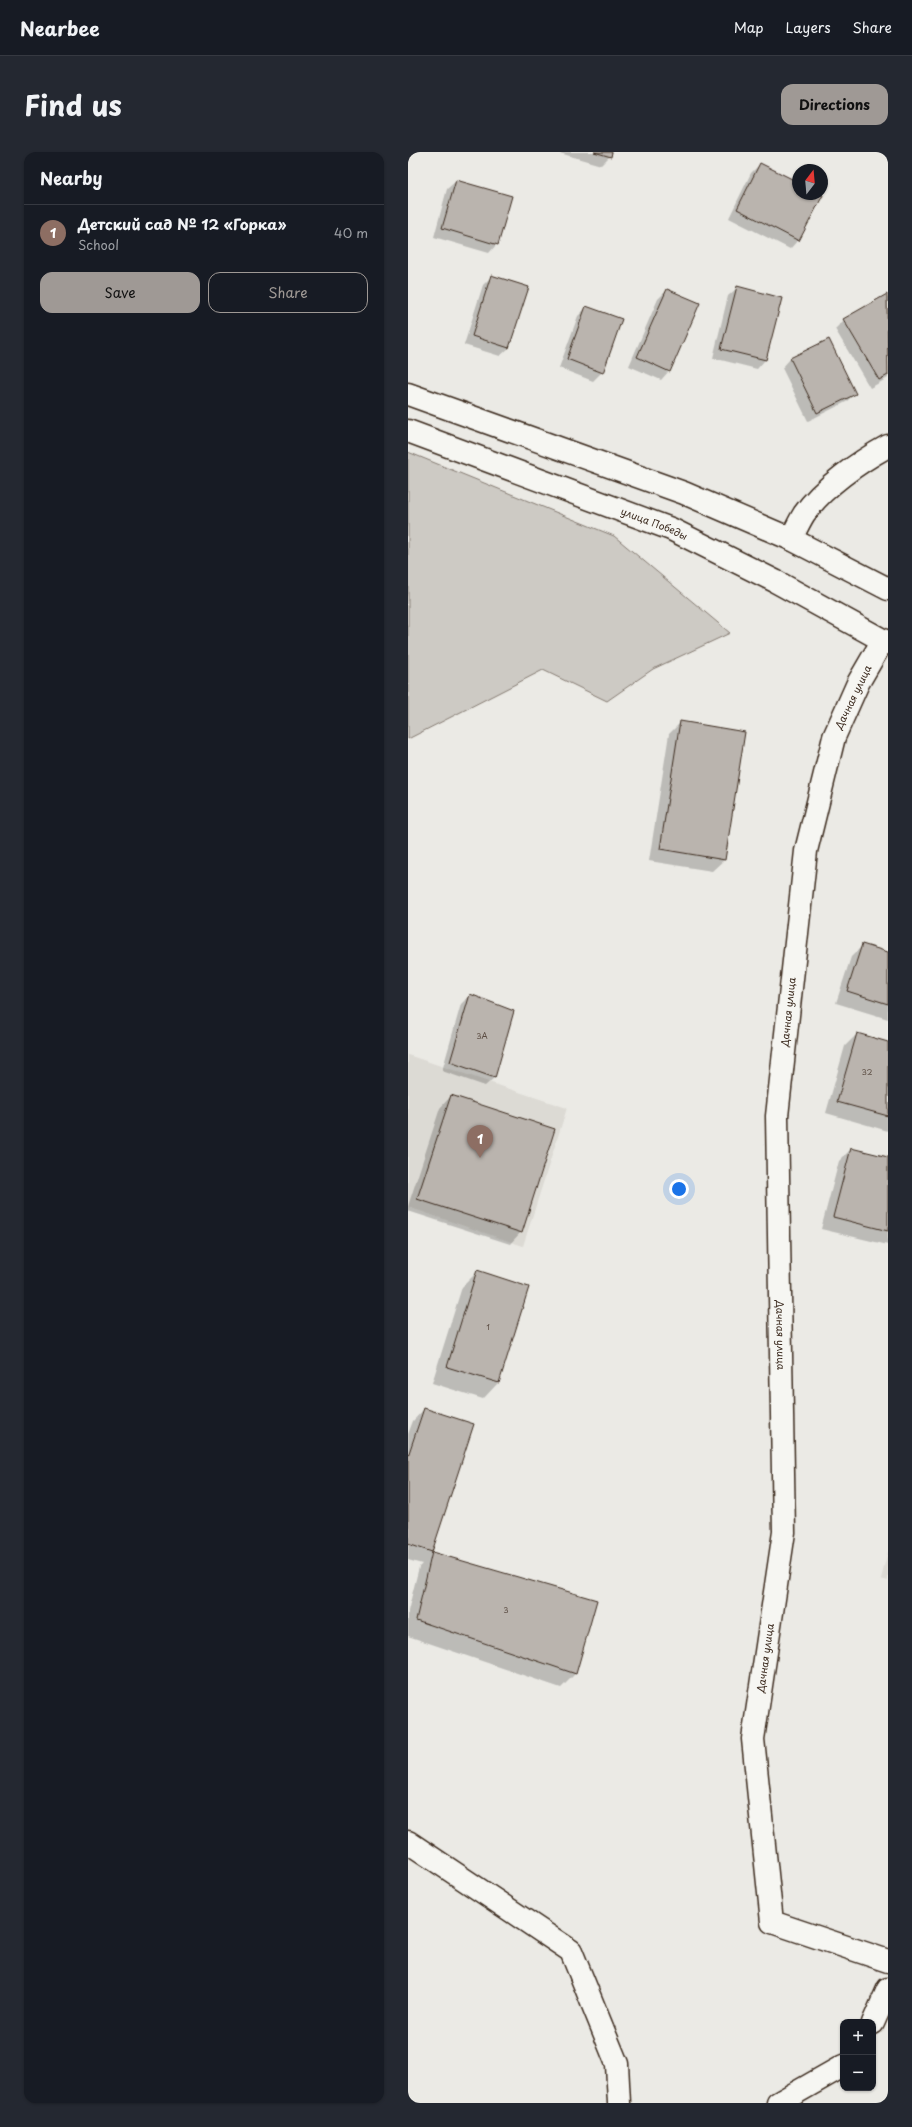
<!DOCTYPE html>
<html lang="en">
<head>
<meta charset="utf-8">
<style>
	:root { --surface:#171b24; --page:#242831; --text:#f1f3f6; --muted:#9ea1a6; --line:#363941; --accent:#9f9995 }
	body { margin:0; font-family:"Playpen Sans",sans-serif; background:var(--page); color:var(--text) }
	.controls { position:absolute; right:12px; bottom:12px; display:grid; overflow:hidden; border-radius:8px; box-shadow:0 1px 3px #0004 }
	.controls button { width:36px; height:36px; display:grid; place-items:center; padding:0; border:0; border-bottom:1px solid var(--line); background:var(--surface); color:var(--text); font:20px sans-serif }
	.compass { position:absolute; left:384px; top:12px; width:36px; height:36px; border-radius:50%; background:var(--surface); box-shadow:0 1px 3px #0004; rotate:16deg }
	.you { position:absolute; left:271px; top:1037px; width:14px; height:14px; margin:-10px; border:3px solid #fff; border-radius:50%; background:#1a73e8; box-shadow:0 0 0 6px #1a73e833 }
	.badge { display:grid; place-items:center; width:26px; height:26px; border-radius:50%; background:var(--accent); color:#fff; font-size:13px; font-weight:700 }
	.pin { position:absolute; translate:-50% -33px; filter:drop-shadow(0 1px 2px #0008) }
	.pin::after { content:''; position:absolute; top:21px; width:14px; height:12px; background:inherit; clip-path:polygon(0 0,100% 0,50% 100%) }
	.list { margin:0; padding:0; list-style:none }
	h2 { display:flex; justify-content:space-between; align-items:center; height:52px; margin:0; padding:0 16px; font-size:17px }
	h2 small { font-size:13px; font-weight:400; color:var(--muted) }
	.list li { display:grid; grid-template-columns:26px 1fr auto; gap:12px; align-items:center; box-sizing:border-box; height:56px; padding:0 16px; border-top:1px solid var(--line) }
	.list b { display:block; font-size:15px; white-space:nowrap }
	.list p { margin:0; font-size:13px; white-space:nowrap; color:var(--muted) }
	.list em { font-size:13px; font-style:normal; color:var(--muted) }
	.actions { display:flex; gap:8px; padding:12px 16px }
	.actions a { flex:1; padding:9px 0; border:1px solid var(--accent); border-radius:12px; text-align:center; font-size:14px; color:var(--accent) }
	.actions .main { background:var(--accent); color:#111 }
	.map { position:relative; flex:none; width:480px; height:1951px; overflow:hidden; border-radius:12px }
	header { display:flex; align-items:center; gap:24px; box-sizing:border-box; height:56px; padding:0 20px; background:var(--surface); border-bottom:1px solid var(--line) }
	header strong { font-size:19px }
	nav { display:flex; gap:22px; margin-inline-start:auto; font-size:14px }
	.intro { display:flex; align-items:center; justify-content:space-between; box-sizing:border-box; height:96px; padding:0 24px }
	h1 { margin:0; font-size:28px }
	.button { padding:10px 18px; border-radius:12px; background:var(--accent); color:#111; font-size:14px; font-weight:700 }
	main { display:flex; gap:24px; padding:0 24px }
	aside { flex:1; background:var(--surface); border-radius:12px; box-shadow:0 1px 3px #0004 }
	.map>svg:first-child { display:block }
	.built { fill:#dcdad4 }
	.green { fill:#cdcac4; stroke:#847a71 }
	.shadow { fill:#0003 }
	.building { fill:#bab4ae; stroke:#3b2a1e }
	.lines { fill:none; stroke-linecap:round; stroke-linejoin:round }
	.minor-casing { stroke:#3b2a1e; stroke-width:25 }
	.trunk-casing { stroke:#3b2a1e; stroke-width:25 }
	.minor { stroke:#f6f6f2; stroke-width:22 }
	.trunk { stroke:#f6f6f2; stroke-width:22 }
	.labels { text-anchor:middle; stroke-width:3.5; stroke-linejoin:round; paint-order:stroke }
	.number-label { font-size:8px; fill:#5b4c42 }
	.street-label { font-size:10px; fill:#3b2a1e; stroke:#f6f6f2 }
</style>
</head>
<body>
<header>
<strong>Nearbee</strong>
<nav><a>Map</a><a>Layers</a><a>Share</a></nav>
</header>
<div class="intro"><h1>Find us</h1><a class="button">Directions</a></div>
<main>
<aside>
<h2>Nearby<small></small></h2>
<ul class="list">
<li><span class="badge" style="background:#8d6e63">1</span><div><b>Детский сад № 12 «Горка»</b><p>School</p></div><em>40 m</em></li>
</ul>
<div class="actions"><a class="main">Save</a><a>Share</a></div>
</aside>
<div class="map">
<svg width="480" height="1951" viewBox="0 0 480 1951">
	<rect width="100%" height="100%" fill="#ebeae5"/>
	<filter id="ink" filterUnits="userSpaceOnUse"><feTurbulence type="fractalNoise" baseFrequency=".025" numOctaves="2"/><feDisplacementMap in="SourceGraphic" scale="8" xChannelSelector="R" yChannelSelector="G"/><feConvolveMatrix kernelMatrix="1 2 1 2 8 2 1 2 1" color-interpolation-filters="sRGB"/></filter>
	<g filter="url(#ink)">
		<!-- built -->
		<path class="built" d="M0 903 159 956 115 1094 0 1055Z
			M480 1399V1429L473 1427Z"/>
		<!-- green -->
		<path class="green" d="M0 300 206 384 322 481 245 517 199 549 135 518 0 587Z"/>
		<!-- shadow -->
		<path class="shadow" d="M148 0H203L202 4 193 13Z
			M352 12 390 32V42L413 43 390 88 382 97 321 66 343 21Z
			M48 29 89 92 81 101 26 85 39 37Z
			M84 124 101 196 92 204 56 193 75 133Z
			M329 136 373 147 357 208 349 217 305 206 320 144Z
			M259 138 261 219 253 228 221 214 250 147Z
			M478 144 480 146V226L462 236 427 177 436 168Z
			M179 155 194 220 185 229 151 216 170 164Z
			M420 188 447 241 438 250 400 269 374 216 382 207Z
			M273 570 316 708 304 719 241 709 261 582Z
			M455 793 480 801V867L428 851 443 805Z
			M62 843 105 860 86 926 77 934 34 919 53 852Z
			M449 882 480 891V979L418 961 437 894Z
			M43 944 113 1080 102 1092 0 1059V1054L32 956Z
			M443 997 480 1006V1093L413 1077 431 1009Z
			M69 1120 120 1136 90 1231 75 1247 24 1231 54 1135Z
			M16 1257 65 1273 23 1401 188 1448 167 1522 153 1536 0 1484V1459L11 1415 14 1412 0 1408V1282L5 1269Z"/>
		<!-- building -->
		<path class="building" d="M186 0H204L203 5Z
			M352 11 390 30V42L415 43 391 89 329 57Z
			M48 28 104 44 90 93 34 76Z
			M83 123 121 135 101 196 64 184Z
			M329 134 374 146 358 208 313 197Z
			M259 137 292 151 262 220 229 205Z
			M479 142 480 223 471 228 435 167Z
			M178 154 214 167 195 221 159 207Z
			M421 187 448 242 409 261 382 206Z
			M272 569 337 580 317 708 252 697Z
			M454 792 480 800V852L439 839Z
			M62 842 106 859 87 926 42 910Z
			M449 881 480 890V964L429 950Z
			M43 943 147 977 114 1081 9 1047Z
			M443 996 480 1005V1079L425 1065Z
			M69 1118 121 1135 91 1231 39 1215Z
			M16 1256 66 1272 24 1400 0 1392V1304Z
			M24 1400 189 1448 168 1522 8 1468Z"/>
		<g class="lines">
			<defs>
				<g id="minor">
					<path d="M383 387C387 379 391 370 396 362 415 335 451 310 480 294"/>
					<path id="s1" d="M475 488 450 531 426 585 398 699 369 964 376 1380 345 1587 364 1770 480 1809"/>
					<path d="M0 1690 163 1799 209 1912 211 1951"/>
					<path d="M465 1871 480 1837"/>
					<path d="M370 1951 435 1914"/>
				</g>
				<g id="trunk">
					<path d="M0 242 276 341 383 387 480 437"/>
					<path id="s2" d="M0 279 263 377 367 429 480 491"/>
				</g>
			</defs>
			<!-- minor casing -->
			<use href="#minor" class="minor-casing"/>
			<!-- trunk casing -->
			<use href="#trunk" class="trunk-casing"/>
			<!-- minor -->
			<use href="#minor" class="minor"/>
			<!-- trunk -->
			<use href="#trunk" class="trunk"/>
		</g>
	</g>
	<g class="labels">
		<!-- number labels -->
		<g class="number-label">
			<text x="74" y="887">3А</text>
			<text x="459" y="923">32</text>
			<text x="80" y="1178">1</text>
			<text x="98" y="1461">3</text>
		</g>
		<!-- street labels -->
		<g class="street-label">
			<text dy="4" stroke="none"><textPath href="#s2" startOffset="263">улица Победы</textPath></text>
			<text transform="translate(445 545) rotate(-64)" y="4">Дачная улица</text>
			<text transform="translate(380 860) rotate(-84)" y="4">Дачная улица</text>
			<text dy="4" stroke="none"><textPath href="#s1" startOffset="712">Дачная улица</textPath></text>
			<text transform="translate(357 1506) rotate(-82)" y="4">Дачная улица</text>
		</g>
	</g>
</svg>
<div class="controls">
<button>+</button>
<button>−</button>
</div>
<svg class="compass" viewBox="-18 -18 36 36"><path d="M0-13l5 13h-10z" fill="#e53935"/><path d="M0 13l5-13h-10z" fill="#9ea1a6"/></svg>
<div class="you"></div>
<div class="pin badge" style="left:72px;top:1006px;background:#8d6e63">1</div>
</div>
</main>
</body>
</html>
